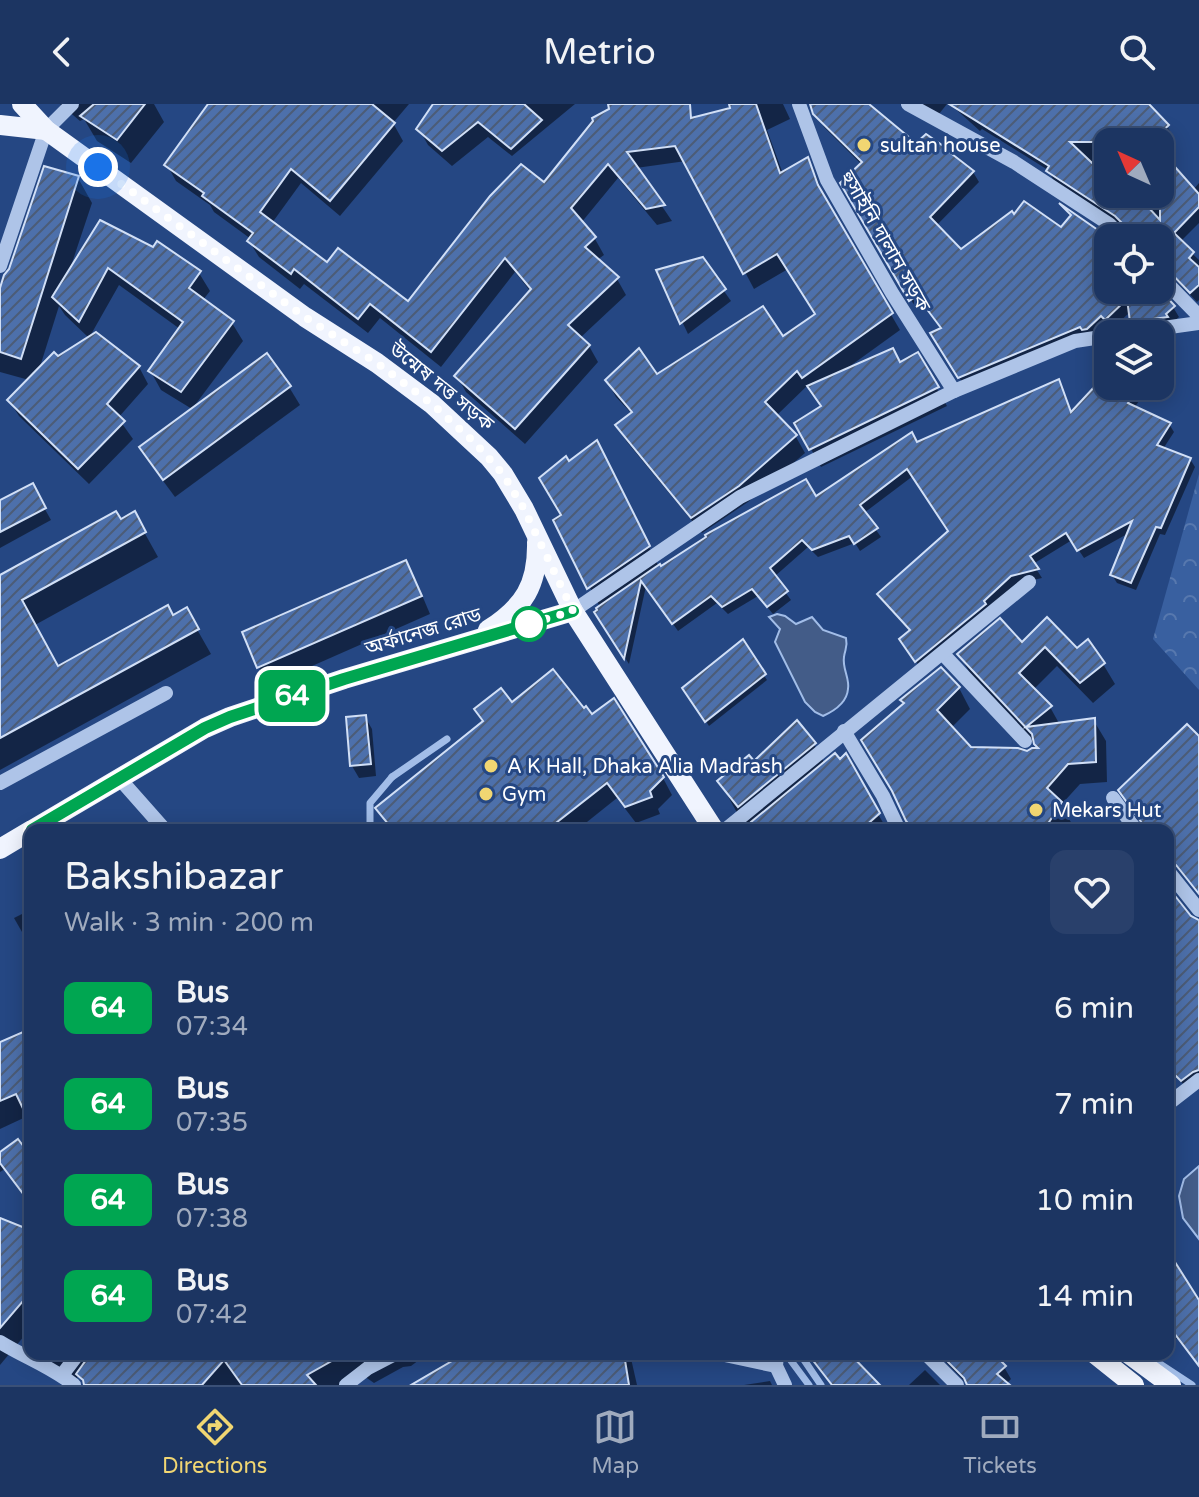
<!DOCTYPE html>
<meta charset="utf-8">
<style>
body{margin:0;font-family:"Varela Round","Noto Sans Bengali",sans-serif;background:#29406b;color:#f1f3f6;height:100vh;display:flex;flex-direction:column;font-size:30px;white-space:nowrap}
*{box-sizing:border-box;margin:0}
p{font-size:26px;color:#a0abbe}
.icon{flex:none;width:44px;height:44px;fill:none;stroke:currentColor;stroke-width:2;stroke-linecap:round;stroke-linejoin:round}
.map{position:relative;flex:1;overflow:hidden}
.panel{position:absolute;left:24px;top:720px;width:1150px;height:536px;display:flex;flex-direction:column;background:#1c3562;border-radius:16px;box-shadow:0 4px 20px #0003,0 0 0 2px #3a5077}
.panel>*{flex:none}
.badge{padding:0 16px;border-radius:12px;font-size:28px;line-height:52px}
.needle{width:52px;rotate:316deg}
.tools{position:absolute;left:1094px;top:24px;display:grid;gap:16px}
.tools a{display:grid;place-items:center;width:80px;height:80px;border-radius:16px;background:#1c3562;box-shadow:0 4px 20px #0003,0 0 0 2px #3a5077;font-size:40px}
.you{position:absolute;width:40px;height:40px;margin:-20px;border:6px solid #fff;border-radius:50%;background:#1a73e8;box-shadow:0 0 0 12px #1a73e833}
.map>.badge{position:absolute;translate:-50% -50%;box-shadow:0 0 0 4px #fff}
.round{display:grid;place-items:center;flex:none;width:84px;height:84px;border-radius:16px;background:#29406b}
.headline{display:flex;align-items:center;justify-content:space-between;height:136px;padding:0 40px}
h1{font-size:38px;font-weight:600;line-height:60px}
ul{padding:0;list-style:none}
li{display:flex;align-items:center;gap:24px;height:96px;padding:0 40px}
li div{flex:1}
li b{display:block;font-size:30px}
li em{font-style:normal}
li .badge{min-width:88px;font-weight:700;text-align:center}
header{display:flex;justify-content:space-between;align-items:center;height:104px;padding:0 40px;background:#1c3562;font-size:36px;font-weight:600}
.dock{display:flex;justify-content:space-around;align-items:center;height:112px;border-top:2px solid #3a5077;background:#1c3562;font-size:22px;color:#a0abbe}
.dock a{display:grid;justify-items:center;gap:4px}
.dock .active{color:#f1d672}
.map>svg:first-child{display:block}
</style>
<header><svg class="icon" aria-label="back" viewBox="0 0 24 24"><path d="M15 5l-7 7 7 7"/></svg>Metrio<svg class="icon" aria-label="search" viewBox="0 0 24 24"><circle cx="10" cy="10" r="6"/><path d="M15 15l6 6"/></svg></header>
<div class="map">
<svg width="1199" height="1281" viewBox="0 0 1199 1281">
<defs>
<pattern id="forest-crowns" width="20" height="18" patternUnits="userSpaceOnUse" patternTransform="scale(2)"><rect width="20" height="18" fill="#3960a0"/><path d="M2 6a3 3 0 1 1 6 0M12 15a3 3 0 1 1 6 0" fill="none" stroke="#5778ae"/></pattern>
<pattern id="building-hatch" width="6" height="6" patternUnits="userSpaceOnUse" patternTransform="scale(2)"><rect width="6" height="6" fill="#4d70ab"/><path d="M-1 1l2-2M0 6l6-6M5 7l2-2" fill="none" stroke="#4c5c77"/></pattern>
</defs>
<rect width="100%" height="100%" fill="#254783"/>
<path fill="url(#forest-crowns)" d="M1199,370v216l-46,-51z"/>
<g fill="#435c88" stroke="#a2bde8" stroke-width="2">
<path d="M777,510l8,2 11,8 16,-7 11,13 23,8c2,9 -1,11 -2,19 -2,11 6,22 4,32 -1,13 -14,22 -25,27l-8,-4 -10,-10 -30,-60 5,-13 -11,-12z"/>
<path d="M1199,1062v73l-16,-21 -4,-22 5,-17z"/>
</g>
<g fill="#0007" fill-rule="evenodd">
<path d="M60,0h94l10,18 -33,41 -34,-22 -13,-22 -4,2z"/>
<path d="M211,0h198l-16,19 10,18 -63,75 -39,-33 -29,40 56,42 80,39 136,-119 67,-74v-7h78l-1,17 44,-11 -1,-6h52l7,15 -23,11 16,44 24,-14 9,16 10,27 74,127 -54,39 54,-4 17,-10 30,51 -126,61 -24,-43 26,-16 -16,-22 -31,30 20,21 9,16 -57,49 -46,31 -75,-91 -10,-16 15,-12 -16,-17 -9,-16 49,-5 127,-38 34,-23 -29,-46 -34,20 -68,-128 -50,7 36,53 -15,4 -39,-47 -37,45 14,16 9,16 -7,5 20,19 9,16 -46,43 9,8 9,16 -73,82 -59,-52 -9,-16 74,-84 -16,-20 -74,95 -61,-49 -12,15 -64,-49 -4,5 -41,-32 -10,-16 2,-2 -37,-27 -4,-7 -34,-24 -9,-16z"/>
<path d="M436,0h139l-63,52 -24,-19 -36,29 -24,-21 -9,-16z"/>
<path d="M829,0h37l51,42 56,26 6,10 -43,44 24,25 102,-22 9,-11 -6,-9 43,30v51h49l16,17 6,10 -9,8 -32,7 -6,-10 -1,-11 -19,18 -4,-4 -15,14 -128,48 -32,-53 9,-5 -18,-24 -7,5 -74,-126 19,-19 -38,-38 -6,-11z"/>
<path d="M919,0h28l-8,10z"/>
<path d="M950,0h198l19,22 6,10 -13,13v-7h-52v52h52v-41l33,37 6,-7v40l-19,19 19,18v40l-2,2 -22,-23 -6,-3 -9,2v-40h-26l-11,-12 -69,-45 -6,-11 -66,-41 -2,2z"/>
<path d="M78,74l14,25 -21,63 30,-44 98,51 11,18 -7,9 29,23 11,18 -51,68 -31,-19 -10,-18 29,-43 -61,-44 -30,53 7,-4 43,33 9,17 -30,34 15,21 -44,45 -70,-68 -10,-16 20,-20 -29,-8v-77zM59,202l6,9 24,23 -50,32z"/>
<path d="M702,156l29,41 -43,33 -30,-63z"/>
<path d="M1161,236l5,8 5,36 -11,1z"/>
<path d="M1108,271v11h42l-16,22 35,16 5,8 -11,17 27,10 5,8 -30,68 -5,-1 -24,56 -19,-7 -5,-8 17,-42 -45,25 -12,-18 -39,24 9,14 -26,6 -95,85 -14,-22 4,-15 -27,-29 -5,-8 71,-63 -37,-56 -49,37 17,24 -21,14 -5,-8 -37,14 -10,-10 -34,30 17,23 -18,14 -15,-18 -30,18 -11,-11 -39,28 -32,-45 -17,78 -28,-43 -1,-14 -44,-86 8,-5 5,-52 36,-6 55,111 156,-70 100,-55 156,-30z"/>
<path d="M289,283l11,18 -125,92 -23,-31 -11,-18z"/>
<path d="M32,382l19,34 -51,28v-46z"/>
<path d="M134,410l24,43 -123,68 23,43 115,-51 13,-7 25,44 -211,116v-192z"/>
<path d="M405,458l11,19 14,33 -161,71 -10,-18z"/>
<path d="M1047,516l29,31 27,13 12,20 -22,19 -36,-37 -24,24 17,17 10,18 34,-4 12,20 1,41 -27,2 -19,21 11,19 -3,6h-156l-18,-36 -31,-53 95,-53 11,21 -19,19 20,21 56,4 13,-3 -69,-75 -12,-21 63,-10z"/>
<path d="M742,538l25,38 -58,46 -24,-37z"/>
<path d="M512,600l71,6 80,68 9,17 -14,14 2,5 -24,9 -19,-25 -40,32h-185l-14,-22z"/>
<path d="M365,613l7,12 4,47 -17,2 -7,-12 -4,-47z"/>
<path d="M814,640l11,20 14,-2 6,-5 40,69 -4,4h-130l-11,-12 -20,-36 34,-18z"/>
<path d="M1168,786l23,28 8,3v155l-14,10 -17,-19z"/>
<path d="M30,806v36l-16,-28z"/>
<path d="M30,925v86l-30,14v-85z"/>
<path d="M30,1036v65l-25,-36 -5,3v-22l2,3 19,-6z"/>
<path d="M0,1116l30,13v96l-30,36z"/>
<path d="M1168,1145l11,18 -2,2 19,29 3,1v56l-20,-18 -7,5 -4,-6z"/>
<path d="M36,1250h391l-16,12 -8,1 -29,16 -13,-9 -20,11h-257l-5,-10 -7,9z"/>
<path d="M453,1250h177l7,31h-222l41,-24z"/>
<path d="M916,1250h75l13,13 7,12 -5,5 1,1h-39l-26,-27 -6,-3 -12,7z"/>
<path d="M925,1266l15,15h-31z"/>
<path d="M770,1277l2,4h-28z"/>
</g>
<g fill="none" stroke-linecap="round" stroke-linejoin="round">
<g stroke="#a2bde8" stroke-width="7">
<path d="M392,673l55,-38"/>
<path d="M370,726v-27l22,-26"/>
<path d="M786,1250l23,31"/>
<path d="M800,1250l21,31"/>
<path d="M1148,1250l12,10 32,21"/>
</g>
</g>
<g fill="url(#building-hatch)" stroke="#d1dff6" stroke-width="2">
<path d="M94,0h51l-28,36 -37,-24z"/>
<path d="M208,0h164l23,19 -65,78 -39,-32 -31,43 67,50 11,-14 70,53 82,-105 31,-32 23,18 49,-61 -1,-3 17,-9 -1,-5h82l1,14 39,-10 -1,-4h27l24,69 28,-16 10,28 75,128 -91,65 -5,-7 -32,31 32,33 -58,51 -48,32 -76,-93 17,-13 -27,-32 34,-32 18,26 106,-68 20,30 32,-22 -38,-60 -34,20 -68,-128 -48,6 38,53 -19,4 -38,-45 -37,44 25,29 -11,10 34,30 -51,48 22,20 -75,84 -61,-53 77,-87 -26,-31 -74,94 -61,-48 -12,15 -64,-50 -3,5 -44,-33 6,-8 -51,-37 2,-3 -40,-28z"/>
<path d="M433,0h91l18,16 -31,29 -33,-27 -36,29 -26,-22z"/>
<path d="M810,0h59l47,39 10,-9 23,16 -1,1 26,20 -44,46 31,32 51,-38 2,3 10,-13 37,26 10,-12 -12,-12 49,34v53h52l15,16 -9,8 2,3 -38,5 -3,-23 -22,21 -4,-4 -14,13 -5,1 -2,-3 -122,51 -28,-45 11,-5 -24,-32 -8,5 -69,-118 22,-21 -49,-48z"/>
<path d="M949,0h200l20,21 -18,17h-81l38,36v16h28l24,26v-70l39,44v13l-25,26 20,19 -5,6 10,9v18l-9,8 -23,-24 -7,-3v-28h-23l-22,-22 -69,-45 3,-5z"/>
<path d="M44,62l35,10 -58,183 -21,-7v-64l4,-13 5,-6z"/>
<path d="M100,116l53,27 4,-6 44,30 -12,17 45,33 -53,71 -33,-21 35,-49 -75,-54 -29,54 -27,-25z"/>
<path d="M703,153l23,32 -46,35 -24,-54z"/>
<path d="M96,228l44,34 -33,38 18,17 -47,48 -71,-69 47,-48 4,4z"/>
<path d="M893,244l7,14 18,-10 21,35 -130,63 -15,-27 27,-17 -14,-20z"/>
<path d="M267,249l24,33 -128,94 -24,-33z"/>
<path d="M1108,268v14h17l9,8 -6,9 43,20 -14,22 34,13 -30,70 -5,-1 -25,56 -21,-8 22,-54 -55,30 -11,-18 -36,23 9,13 -28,7 -27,25 2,3 -71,58 -16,-23 11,-9 -33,-36 71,-63 -41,-62 -47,36 18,23 -24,16 -5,-8 -37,14 -10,-10 -32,28 18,23 -21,16 -15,-18 -30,18 -11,-11 -39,28 -31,-43 -17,78 -30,-47 3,-2 -1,-2 64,-44 1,2 45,-29 -1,-2 101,-56 10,17 96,-64 5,10 142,-63 12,33z"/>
<path d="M597,336l53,106 -63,43 -34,-69 8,-5 -22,-37 27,-22 3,5z"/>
<path d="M33,379l13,25 -46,24v-32z"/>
<path d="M116,407l5,8 14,-8 11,21 -124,68 36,66 110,-61 5,10 14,-8 12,22 -199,109v-163z"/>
<path d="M406,456l16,36 -165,72 -15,-36z"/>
<path d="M1047,513l30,31 11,-9 17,24 -25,20 -35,-36 -26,26 33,33 -26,21 69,-9 1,44 -28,2 -21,24 15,14 -18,28h-130l-8,-9 -14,-30 -31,-51 43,-37 -4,-3 41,-33 19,20 -23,23 34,37 47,1 9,3 5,-3h6l-4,-4 -2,-10 -75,-80 43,-36 22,24z"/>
<path d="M743,535l23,35 -61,48 -23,-34z"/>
<path d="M553,565l31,39 2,-2 6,8 22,-16 50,79 -14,14 2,6 -27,10 -18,-24 -60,47h-154l-18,-22 108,-87 -9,-12 27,-21 11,14z"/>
<path d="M366,611l5,49 -21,2 -4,-49z"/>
<path d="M797,616l19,23 -78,64 -21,-26 32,-26 5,6z"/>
<path d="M1187,620l12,12v158l-23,-29 -8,-4v-31h-21l-29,-40z"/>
<path d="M835,649l5,6 6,-6 34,60 -19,17h-104l-6,-8z"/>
<path d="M1168,783l23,29 8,4v150l-6,2 -12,9 -13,-13z"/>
<path d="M23,928l7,15v76l-14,-29 -16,7v-59z"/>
<path d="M18,1035l12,16v48l-30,-40v-11z"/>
<path d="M0,1114l30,12v63l-30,35z"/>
<path d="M1168,1147l31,49v66l-31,-41z"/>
<path d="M88,1250h256l-37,21 9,10h-74l-18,-25 -22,25h-118l-1,-5 -7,-6 10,-14z"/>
<path d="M464,1250h22l2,6 21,-6h115l5,31h-218z"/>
<path d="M808,1250h42l30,31h-48z"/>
<path d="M940,1250h54l12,12 -9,8 13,11h-43l-3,-7z"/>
</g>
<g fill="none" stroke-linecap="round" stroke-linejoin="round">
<g stroke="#aec4e8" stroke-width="14">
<path d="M799,0l28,76 65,113 62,98"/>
<path d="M908,0l106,58 95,62 14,14"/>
<path d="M0,162l46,-136 26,-26"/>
<path d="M1160,172l39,40"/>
<path d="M1120,230l79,-11"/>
<path d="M573,507l167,-114 214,-106 121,-50 33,-5"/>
<path d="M943,550l82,87"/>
<path d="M844,627l39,65 16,34"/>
<path d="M119,674l46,52"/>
<path d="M0,679l166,-90"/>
<path d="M1113,694l23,32"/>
<path d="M725,726l304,-248"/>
<path d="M1168,767l31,39"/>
<path d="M1168,1000l31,-24"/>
<path d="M0,1238c24,15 52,25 74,43"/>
<path d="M720,1250l56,12"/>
<path d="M777,1250l-1,12 9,19"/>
<path d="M926,1250l31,31"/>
<path d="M62,1271l16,-21"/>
<path d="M346,1281l22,-17 27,-14"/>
</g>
<g stroke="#f0f4fe" stroke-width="20">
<path d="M22,0l24,26 259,187 72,46 55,41 57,53 14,17 21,35 49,102 141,219"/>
<path d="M0,21l46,5"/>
<path d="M488,526c36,-23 50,-45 49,-88"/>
<path d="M32,726l173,-102 25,-11 114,-38 229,-68"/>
<path d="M0,745l30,-18"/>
<path d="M1095,1250l39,31"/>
<path d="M1129,1250l42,31"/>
</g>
</g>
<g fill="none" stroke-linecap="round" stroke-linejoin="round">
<g stroke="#fff" stroke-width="18">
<path id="line" d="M32,726l173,-102 25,-11 114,-38 229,-68"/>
</g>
<use href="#line" stroke="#00a651" stroke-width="12"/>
<path stroke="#fff" stroke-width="8" stroke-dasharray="0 14.4" d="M98,63l207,150 72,46 55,41 42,38 29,32 21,35 49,102 -51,15 7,-2"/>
</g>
<g fill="#f1d672" stroke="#254783" stroke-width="3">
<circle cx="864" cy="41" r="8"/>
<circle cx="491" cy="662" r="8"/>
<circle cx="486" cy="690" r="8"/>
<circle cx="1036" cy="706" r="8"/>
</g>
<circle fill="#fff" stroke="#00a651" stroke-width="4" cx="529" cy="520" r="16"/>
<g text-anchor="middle" stroke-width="6" stroke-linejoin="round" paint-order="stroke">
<g font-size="20" fill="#fff" stroke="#254783" text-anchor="start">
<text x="880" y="48">sultan house</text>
<text x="507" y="669">A K Hall, Dhaka Alia Madrash</text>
<text x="502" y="697">Gym</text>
<text x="1052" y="713">Mekars Hut</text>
</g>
<g font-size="20" fill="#fff" stroke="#254783">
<text transform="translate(886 137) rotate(60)" y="7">হুসাইনি দালান সড়ক</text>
<text transform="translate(442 282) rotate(39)" y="7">উন্মেষ দত্ত সড়ক</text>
<text transform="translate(423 527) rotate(-17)" y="7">অর্ফানেজ রোড</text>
</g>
</g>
</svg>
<div class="tools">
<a><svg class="needle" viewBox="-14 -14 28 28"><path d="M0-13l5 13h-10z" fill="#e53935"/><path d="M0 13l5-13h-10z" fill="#a0abbe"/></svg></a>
<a><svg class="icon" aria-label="locate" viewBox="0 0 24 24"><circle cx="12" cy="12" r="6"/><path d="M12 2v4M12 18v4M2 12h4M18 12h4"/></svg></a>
<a><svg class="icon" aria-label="layers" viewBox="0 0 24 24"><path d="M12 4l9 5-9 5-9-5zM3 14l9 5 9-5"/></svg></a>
</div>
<div class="you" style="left:98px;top:63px"></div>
<b class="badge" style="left:292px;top:592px;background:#00a651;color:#fff">64</b>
<section class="panel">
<div class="headline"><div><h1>Bakshibazar</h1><p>Walk · 3 min · 200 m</p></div><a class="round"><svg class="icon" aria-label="heart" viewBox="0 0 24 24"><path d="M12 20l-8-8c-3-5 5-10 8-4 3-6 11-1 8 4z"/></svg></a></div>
<ul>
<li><span class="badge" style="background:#00a651;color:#fff">64</span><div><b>Bus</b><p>07:34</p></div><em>6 min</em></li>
<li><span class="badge" style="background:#00a651;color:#fff">64</span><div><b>Bus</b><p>07:35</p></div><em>7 min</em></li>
<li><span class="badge" style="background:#00a651;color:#fff">64</span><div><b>Bus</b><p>07:38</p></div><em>10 min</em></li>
<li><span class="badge" style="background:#00a651;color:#fff">64</span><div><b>Bus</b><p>07:42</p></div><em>14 min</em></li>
</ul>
</section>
</div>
<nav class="dock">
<a class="active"><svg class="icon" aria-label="directions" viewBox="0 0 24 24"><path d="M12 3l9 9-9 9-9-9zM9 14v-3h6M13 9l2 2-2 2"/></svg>Directions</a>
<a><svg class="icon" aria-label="map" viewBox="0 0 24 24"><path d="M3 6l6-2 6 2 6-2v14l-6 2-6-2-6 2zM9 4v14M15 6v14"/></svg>Map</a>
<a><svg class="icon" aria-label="tickets" viewBox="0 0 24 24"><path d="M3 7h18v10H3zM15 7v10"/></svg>Tickets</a>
</nav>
